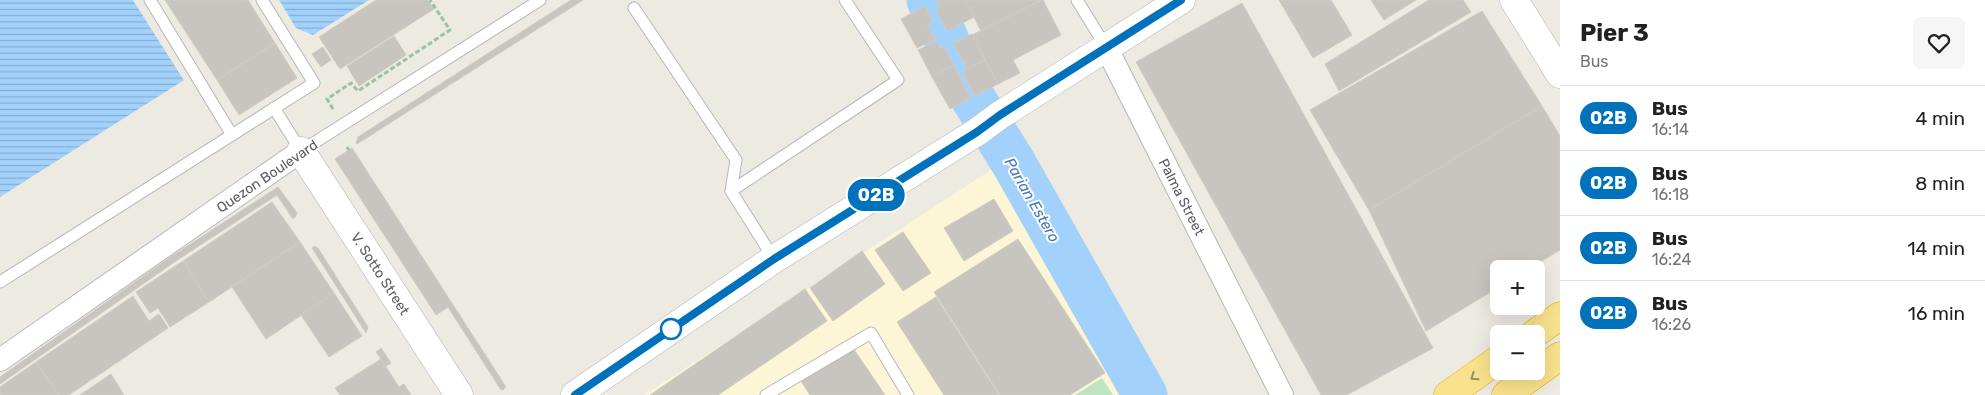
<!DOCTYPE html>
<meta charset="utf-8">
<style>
body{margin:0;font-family:Rubik,sans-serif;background:#f6f6f6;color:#202124;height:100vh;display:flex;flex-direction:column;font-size:19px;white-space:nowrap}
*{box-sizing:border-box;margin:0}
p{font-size:16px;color:#757577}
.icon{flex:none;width:28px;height:28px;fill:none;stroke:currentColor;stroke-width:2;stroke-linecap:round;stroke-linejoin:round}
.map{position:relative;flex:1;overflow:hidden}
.panel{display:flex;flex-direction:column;background:#fff;width:425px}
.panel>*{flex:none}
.badge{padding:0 10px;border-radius:16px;font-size:18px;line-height:32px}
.fabs{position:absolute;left:1490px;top:260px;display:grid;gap:10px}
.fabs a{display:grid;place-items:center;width:55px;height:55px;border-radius:8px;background:#fff;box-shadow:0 5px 20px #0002;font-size:25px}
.map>.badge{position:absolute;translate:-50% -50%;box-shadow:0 0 0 2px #fff}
.round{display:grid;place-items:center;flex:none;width:52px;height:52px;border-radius:8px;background:#f6f6f6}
.head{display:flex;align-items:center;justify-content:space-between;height:85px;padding:0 20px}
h1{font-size:24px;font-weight:700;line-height:38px}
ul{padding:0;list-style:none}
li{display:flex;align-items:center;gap:15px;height:65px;padding:0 20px;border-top:1px solid #e0e0e0}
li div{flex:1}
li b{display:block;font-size:19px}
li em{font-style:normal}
li .badge{min-width:55px;font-weight:700;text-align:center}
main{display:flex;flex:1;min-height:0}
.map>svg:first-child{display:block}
</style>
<main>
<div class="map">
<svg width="1560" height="395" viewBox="0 0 1560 395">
<defs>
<pattern id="water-rules" width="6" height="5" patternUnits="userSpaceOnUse" patternTransform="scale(1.25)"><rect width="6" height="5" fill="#a2d1fc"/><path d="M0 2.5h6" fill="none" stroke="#87adcf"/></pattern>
</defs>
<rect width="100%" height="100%" fill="#eceae1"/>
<path fill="#fcf5d6" d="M994,168l128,227h-478z"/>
<path fill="#bee4c0" d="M1102,378l11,17h-38z"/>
<g fill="url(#water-rules)">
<path d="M0,0h133l51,80 -184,117z"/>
<path d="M279,0h90l-56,35 -17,-7z"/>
</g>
<path fill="#eceae1" d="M133,0h3l50,78 -1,4z"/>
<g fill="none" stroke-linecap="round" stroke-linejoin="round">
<path stroke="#a2d1fc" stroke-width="45" d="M929,0l42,95 42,67 132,233"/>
</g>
<g fill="#c8c4bf" stroke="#d1ccc0">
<path d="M165,0h83l27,43 -58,37z"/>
<path d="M376,0h52l6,9 -94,60 -21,-32z"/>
<path d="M571,0h12l-226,144 -1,-1 2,-6z"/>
<path d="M937,0h28l9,17 -27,14 -11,-21 4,-3z"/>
<path d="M965,0h77l-61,31z"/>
<path d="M1042,0h1l18,35 -48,25 7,13 -22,11 -26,-49z"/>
<path d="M1279,0h52l21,35 -39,23z"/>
<path d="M1371,0h45l-32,20z"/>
<path d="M1429,0h34l8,12 -132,79 -14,-27z"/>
<path d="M1242,3l191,345 -86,47h-26l-185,-333z"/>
<path d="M925,6l8,15 -6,3 8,15 -18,9 -16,-29z"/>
<path d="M1482,11l60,95 -173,104 -59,-100z"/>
<path d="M972,34l13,26 -18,9 -14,-26z"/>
<path d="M394,36l12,19 -47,31 -12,-20z"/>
<path d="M936,41l4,7 4,-2 10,19 -22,12 -14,-27z"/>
<path d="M275,43l22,35 -58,37 -22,-35z"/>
<path d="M323,47l8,13 -10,7 -9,-13z"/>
<path d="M985,60l13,24 -23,12 -13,-24z"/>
<path d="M954,65l17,33 -21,11 -18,-32z"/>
<path d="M1542,106l18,30v114l-31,19h-30v18l-73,44 -57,-121z"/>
<path d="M352,148l154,239 -2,2 -3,1 -53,-83 -12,8 -101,-156z"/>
<path d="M278,187l19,26 -1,3 -3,3 -16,-24 -104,68 -173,121v-7l169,-119z"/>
<path d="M994,199l19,32 -49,30 -20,-33z"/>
<path d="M272,202l28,40 -91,60 -26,-41z"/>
<path d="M903,232l28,41 -28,18 -28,-41z"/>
<path d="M1018,239l87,134 -35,22h-70l-66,-103z"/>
<path d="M300,242l34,51 -68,46 -34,-52z"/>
<path d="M314,246l4,2 50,79 -2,6 -54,-85z"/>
<path d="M862,251l23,33 -52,37 -23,-33z"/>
<path d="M183,261l26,41 -39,25 -12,-19 -8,5 -14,-21z"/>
<path d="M805,289l22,32 -109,74h-68z"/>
<path d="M334,293l28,43 -33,21 -28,-42z"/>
<path d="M133,296l16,25 10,-7 9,14 -99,67h-10l-23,-33z"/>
<path d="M936,297l63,98h-55l-47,-73z"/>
<path d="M381,348l10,15 -5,3 -10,-14z"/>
<path d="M853,348l32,47h-75l-9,-14z"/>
<path d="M381,359l23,36h-64l-5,-7z"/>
<path d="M36,362l23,33h-59v-8z"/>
<path d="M111,374l13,21h-44z"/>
<path d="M404,384l7,11h-7l-5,-8z"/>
</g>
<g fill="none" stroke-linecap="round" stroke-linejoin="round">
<g stroke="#b4b7bc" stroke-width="13">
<g id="lane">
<path d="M150,0l82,135"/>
<path d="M1077,0l29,47"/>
<path d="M634,8l102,152 -5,31 43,68"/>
<path d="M274,108l27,43 239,-151"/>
<path d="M731,191l167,-111 -53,-80"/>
<path d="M0,282l314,-199 -52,-83"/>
<path d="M766,395l105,-62 37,62"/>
</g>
</g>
<g stroke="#b4b7bc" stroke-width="24">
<g id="street">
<path id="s1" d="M1106,47l176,348"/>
<path d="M0,360l301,-209"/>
</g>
</g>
<g stroke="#b5b8be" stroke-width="29">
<g id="secondary">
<path d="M1514,0l46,74"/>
<path id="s2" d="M301,151l158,244"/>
<path d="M575,395l199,-136 203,-127 23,-17 181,-115"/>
</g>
</g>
<g stroke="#e6aa08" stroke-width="29">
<g id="highway">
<path d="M1534,334l26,-18"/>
<path d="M1448,395l51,-36"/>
<path d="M1506,395l54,-39"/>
</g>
</g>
<g stroke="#98c4a6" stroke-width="3" stroke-dasharray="5 2.5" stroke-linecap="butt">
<path d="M333,109l-6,-10 24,-16 7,8 92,-61 -20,-30"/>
<path d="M347,147l2,3"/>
</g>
<use href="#lane" stroke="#fff" stroke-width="11"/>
<use href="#street" stroke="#fff" stroke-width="22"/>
<use href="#secondary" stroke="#fff" stroke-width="28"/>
<use href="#highway" stroke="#f9e28c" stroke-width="28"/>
</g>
<defs><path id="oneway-chevron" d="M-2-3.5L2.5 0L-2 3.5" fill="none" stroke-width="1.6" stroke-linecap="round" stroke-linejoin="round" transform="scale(1.25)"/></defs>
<use stroke="#928c71" href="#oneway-chevron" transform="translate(1474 377) rotate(145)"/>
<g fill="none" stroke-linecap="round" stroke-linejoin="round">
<g stroke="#fff" stroke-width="11">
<path id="line" d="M575,395l199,-136 203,-127 23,-17 181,-115"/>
</g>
<use href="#line" stroke="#0072bc" stroke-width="8"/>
</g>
<circle fill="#fff" stroke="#0072bc" stroke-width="2.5" cx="671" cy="329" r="10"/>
<g text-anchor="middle" stroke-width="4" stroke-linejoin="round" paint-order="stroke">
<g font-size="14" fill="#5a5d62" stroke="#fff">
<text transform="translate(267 176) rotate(-34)" y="5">Quezon Boulevard</text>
<text dy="5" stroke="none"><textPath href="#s1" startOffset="168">Palma Street</textPath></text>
<text dy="5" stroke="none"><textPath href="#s2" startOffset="146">V. Sotto Street</textPath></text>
</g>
<g font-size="15" font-style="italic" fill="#4376b5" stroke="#fff">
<text transform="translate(1032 200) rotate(60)" y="5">Parian Estero</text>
</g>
</g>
</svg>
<div class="fabs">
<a>+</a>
<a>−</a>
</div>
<b class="badge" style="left:876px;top:195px;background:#0072bc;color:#fff">02B</b>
</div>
<section class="panel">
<div class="head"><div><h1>Pier 3</h1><p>Bus</p></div><a class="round"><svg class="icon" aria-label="heart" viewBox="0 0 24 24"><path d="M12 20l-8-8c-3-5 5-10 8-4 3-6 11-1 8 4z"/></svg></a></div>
<ul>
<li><span class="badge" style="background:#0072bc;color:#fff">02B</span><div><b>Bus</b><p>16:14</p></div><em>4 min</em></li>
<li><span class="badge" style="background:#0072bc;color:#fff">02B</span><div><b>Bus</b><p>16:18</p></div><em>8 min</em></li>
<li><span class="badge" style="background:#0072bc;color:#fff">02B</span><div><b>Bus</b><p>16:24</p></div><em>14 min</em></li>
<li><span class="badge" style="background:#0072bc;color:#fff">02B</span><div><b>Bus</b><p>16:26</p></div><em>16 min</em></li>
</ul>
</section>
</main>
